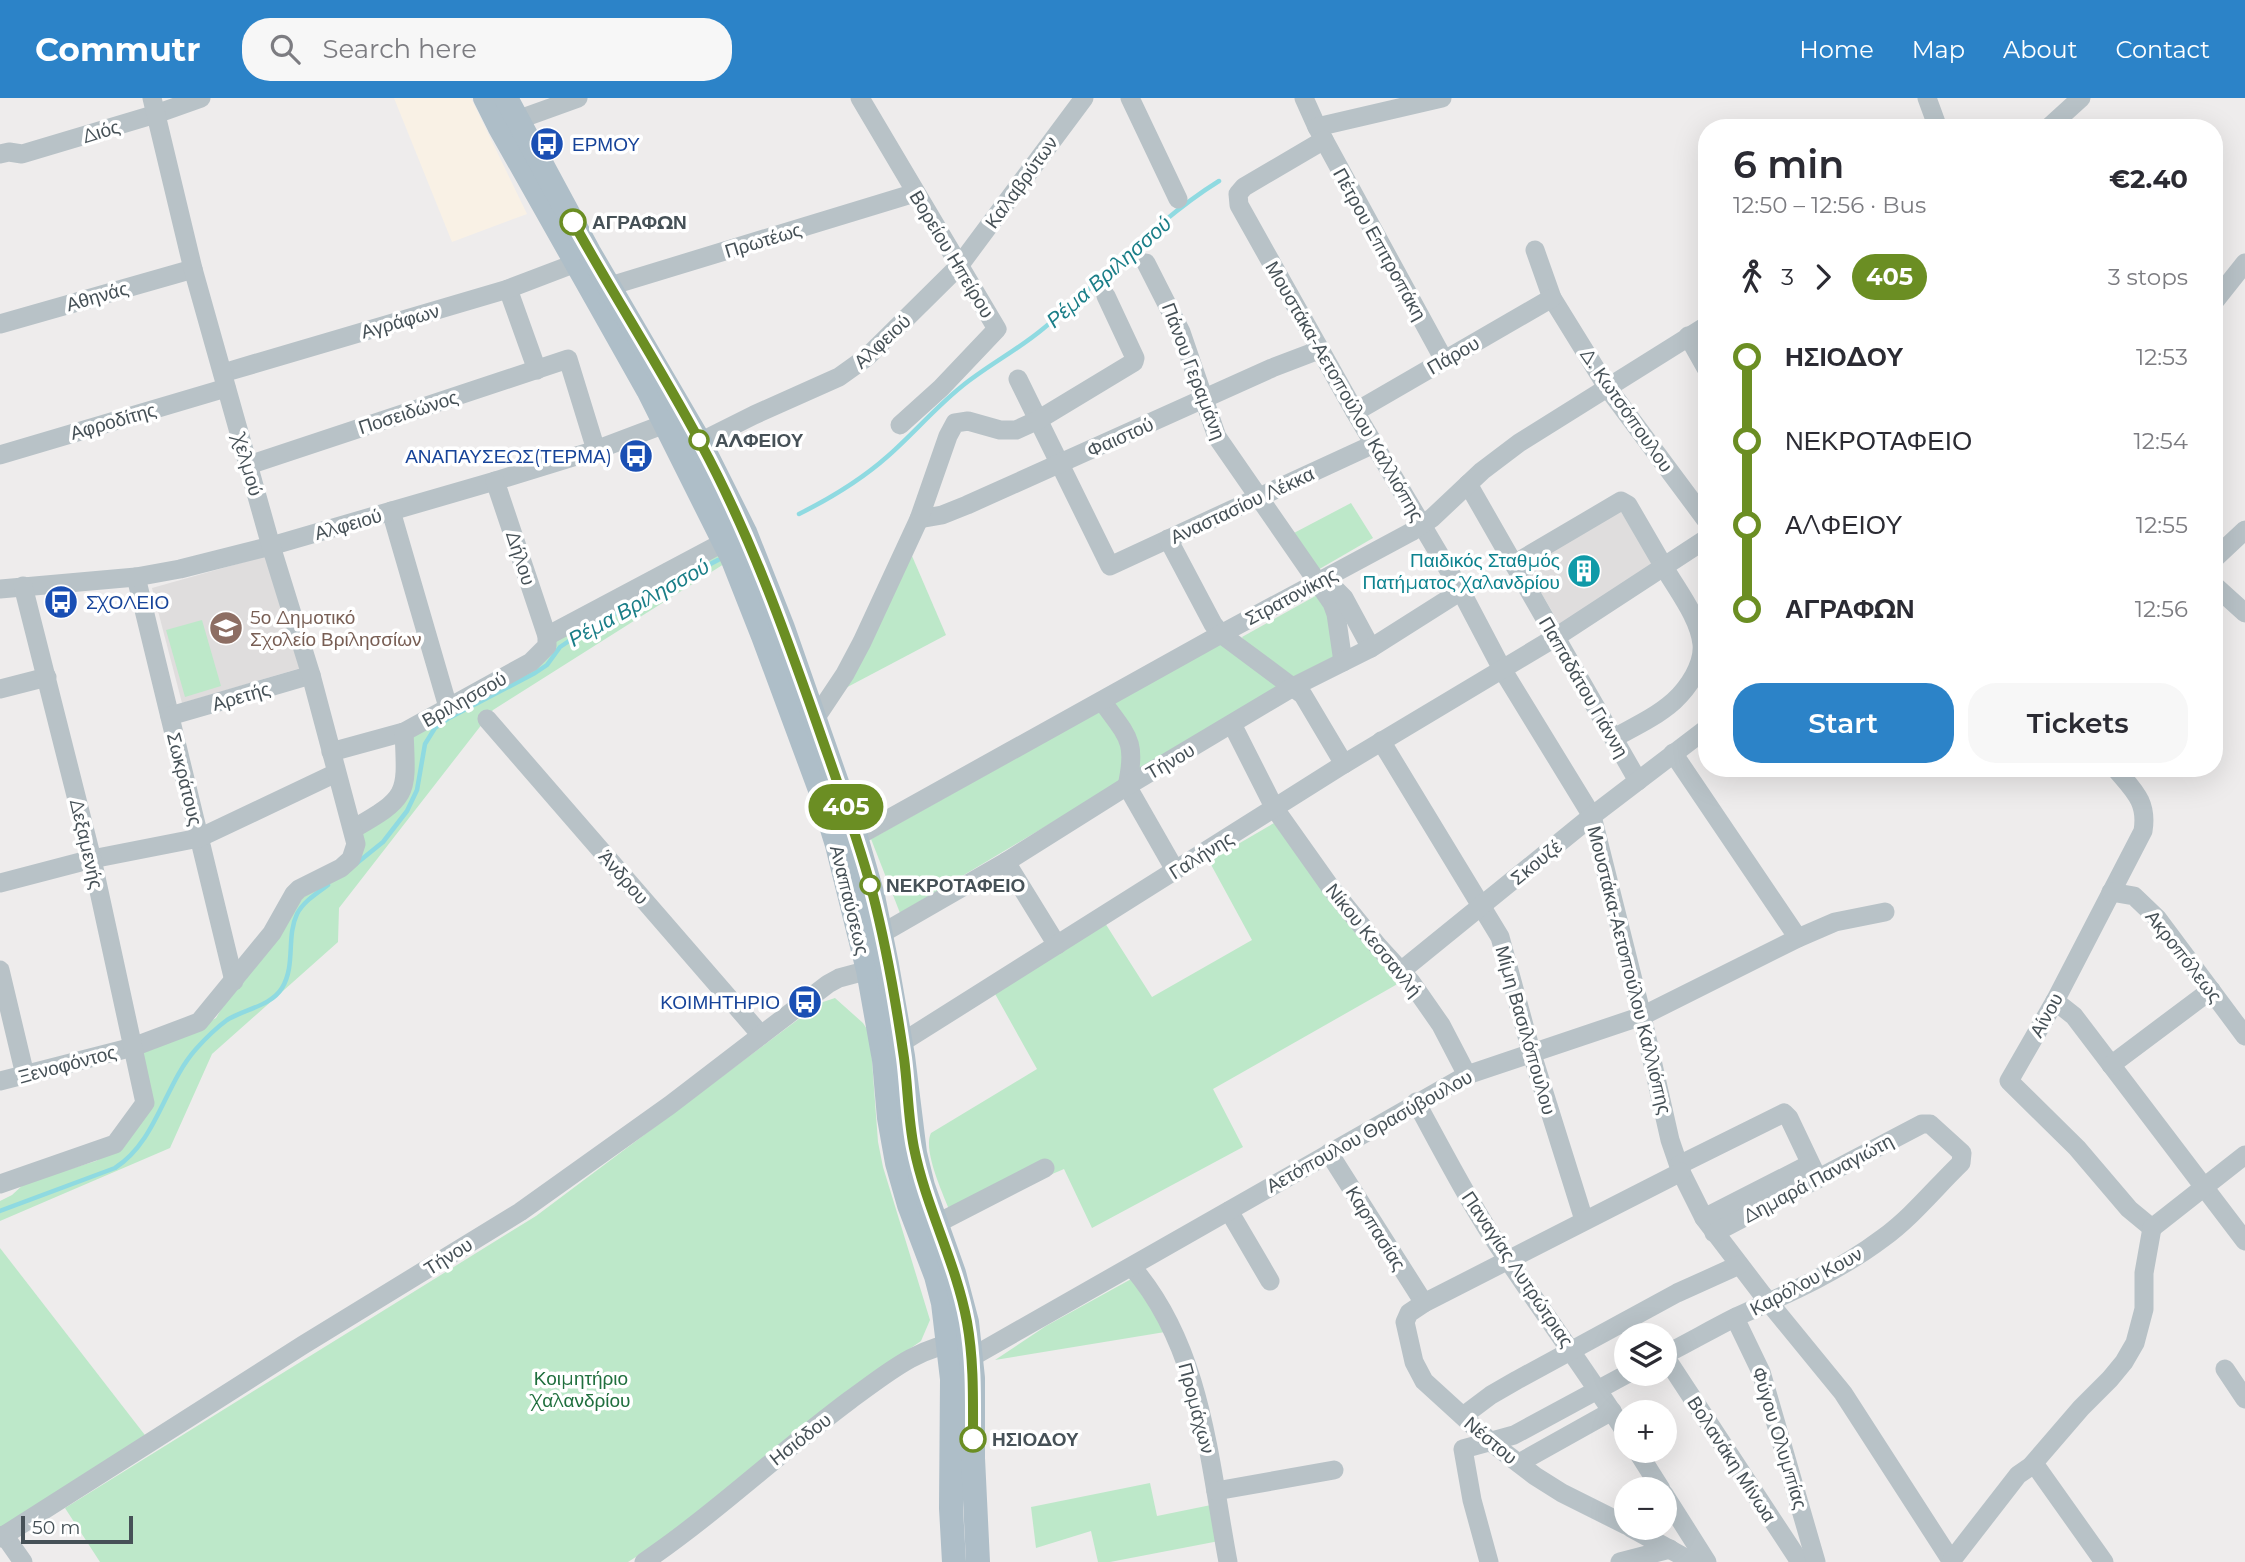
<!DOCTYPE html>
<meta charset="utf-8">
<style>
body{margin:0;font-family:Montserrat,sans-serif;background:#f7f7f7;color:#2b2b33;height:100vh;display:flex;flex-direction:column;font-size:26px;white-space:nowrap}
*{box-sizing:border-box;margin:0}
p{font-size:23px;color:#7c7c81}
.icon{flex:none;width:38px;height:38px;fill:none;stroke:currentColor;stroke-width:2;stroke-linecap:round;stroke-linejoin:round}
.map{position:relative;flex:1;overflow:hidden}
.side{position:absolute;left:1698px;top:21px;width:525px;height:658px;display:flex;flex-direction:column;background:#fff;border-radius:28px;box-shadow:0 7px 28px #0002}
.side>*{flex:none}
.badge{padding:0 14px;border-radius:23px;font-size:24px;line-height:46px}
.fabs{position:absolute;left:1614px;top:1225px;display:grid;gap:14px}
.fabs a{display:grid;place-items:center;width:63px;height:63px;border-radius:50%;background:#fff;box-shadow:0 7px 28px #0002;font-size:35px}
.scale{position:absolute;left:21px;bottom:18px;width:112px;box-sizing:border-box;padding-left:7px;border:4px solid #465157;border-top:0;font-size:19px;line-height:24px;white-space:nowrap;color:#465157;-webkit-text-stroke:5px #fff;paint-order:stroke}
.map>.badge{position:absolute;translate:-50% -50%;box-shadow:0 0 0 4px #fff}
.legs{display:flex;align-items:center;gap:10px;height:77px;padding:0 35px;font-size:23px}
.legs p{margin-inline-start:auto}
.overview{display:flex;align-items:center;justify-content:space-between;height:119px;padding:0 35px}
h1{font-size:38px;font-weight:600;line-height:52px}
.primary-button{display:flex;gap:14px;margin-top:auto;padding:14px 35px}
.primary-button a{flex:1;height:80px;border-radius:28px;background:#2c83c8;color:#fff;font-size:28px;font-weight:600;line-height:80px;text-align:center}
.primary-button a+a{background:#f7f7f7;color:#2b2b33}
ul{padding:0 35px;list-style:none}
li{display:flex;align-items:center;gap:24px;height:84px;font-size:26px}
li i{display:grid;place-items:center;width:10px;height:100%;margin:0 9px;background:currentColor}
li i::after{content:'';width:18px;height:18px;margin:-9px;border:5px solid;border-radius:50%;background:#fff}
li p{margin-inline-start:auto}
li:first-child i{background:linear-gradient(#0000 50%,currentColor 0)}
li:last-child i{background:linear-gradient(currentColor 50%,#0000 0)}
header{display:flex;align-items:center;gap:42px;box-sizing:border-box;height:98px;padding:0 35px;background:#2c83c8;color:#fff}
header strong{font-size:33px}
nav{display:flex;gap:38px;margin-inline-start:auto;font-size:24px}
.search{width:490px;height:63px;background:#f7f7f7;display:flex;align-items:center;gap:18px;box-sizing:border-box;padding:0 24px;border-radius:28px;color:#7c7c81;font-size:26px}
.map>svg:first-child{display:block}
</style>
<header>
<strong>Commutr</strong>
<div class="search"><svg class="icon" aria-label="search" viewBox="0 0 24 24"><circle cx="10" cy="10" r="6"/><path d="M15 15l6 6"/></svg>Search here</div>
<nav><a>Home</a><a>Map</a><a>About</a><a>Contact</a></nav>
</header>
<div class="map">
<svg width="2245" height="1464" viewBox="0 0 2245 1464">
<rect width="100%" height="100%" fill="#eeecec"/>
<path fill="#f9f1e5" d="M394,0h77l56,116 -75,28z"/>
<g fill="#dfdddd">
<path d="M1619,411l39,61 -96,58 -38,-64z"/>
<path d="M266,458l35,112 -119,35 -30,-115z"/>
</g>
<g fill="#bde8c9">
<path d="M1351,405l22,35 -57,33 -24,-37z"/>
<path d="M909,451l37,86 -108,57z"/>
<path d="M720,456l4,10 -231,146 -154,198 -1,34 -126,112 -42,94 -170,73v-20l12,-6 13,-12 71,-22 28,-19 22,-39 -7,-52 48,-17 29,-16 20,-34 68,-88 39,-26 13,-34 31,-21 22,-77 141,-96z"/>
<path d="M1319,496l13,22 6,41 -43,23 -48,-35 -5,-8z"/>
<path d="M202,522l19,66 -36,11 -19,-67z"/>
<path d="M1224,544l56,45 -380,226 -29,-74z"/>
<path d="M1274,725l127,159 -188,107 30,58 -151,81 -28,-59 -112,48c-7,-19 -30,-66 -21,-84l106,-64 -43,-77 111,-69 47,74 100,-57 -43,-79z"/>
<path d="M835,900l28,25 7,11 8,108 5,25 47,153 -9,21 -96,67 -147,122 -50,32h-528l-35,-54 471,-292 284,-213z"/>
<path d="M0,1150l148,191 -148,91z"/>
<path d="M1133,1180l32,54 -170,28 51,-34z"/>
<path d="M1150,1385l7,33 54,-11 8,36 -109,21h-12l-7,-31 -55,17 -5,-41z"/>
</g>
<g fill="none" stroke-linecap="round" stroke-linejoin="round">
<g stroke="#8fdae1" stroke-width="4.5">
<path d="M799,416c32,-16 62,-34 89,-58 25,-22 47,-48 73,-69 27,-22 57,-37 83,-59 60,-48 109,-106 175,-147"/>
<path d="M357,765l26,-21 24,-31 10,-21 8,-46 10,-16 14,-10 86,-45 12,-8 13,-18 30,-20 128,-67"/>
<path d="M0,1113l115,-43c42,-27 49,-83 81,-119 9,-10 20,-21 31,-29 18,-11 44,-14 55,-32 14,-23 4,-51 15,-74 6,-12 20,-21 31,-29"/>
</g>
<g stroke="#b8c2c7" stroke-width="19">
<path d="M860,0l137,231 -56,59 -41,37"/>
<path d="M1130,0l48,101"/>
<path d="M1304,0l13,29 127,233"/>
<path d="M1927,0l11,30"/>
<path d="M517,22l61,-22"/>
<path d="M1317,29l125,-29"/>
<path d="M2048,30l33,-30"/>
<path d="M1324,42l-80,47 -6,7 1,11 116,207 106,179 41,78 90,147 50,200 28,124 11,32 23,46 58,76 81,99 109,169"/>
<path d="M0,56l9,-2 13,2 134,-40 45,-16"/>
<path d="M1535,152l17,48 55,89 99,133"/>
<path d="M1146,165l35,69 36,105 115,166 4,11 7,48"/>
<path d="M610,188l305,-93"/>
<path d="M508,191l29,81"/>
<path d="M2214,204l31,-39"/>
<path d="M0,226l193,-55"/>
<path d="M1688,238l18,32"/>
<path d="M223,275l285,-84 68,-26"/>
<path d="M1018,281l92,187 264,-122"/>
<path d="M1355,314l197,-114"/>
<path d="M690,349l64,-32 85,-38 28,-20 92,-91 125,-168"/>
<path d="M0,357l226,-67"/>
<path d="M249,367l319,-106 28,91"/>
<path d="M1468,386l170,297"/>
<path d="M391,413l57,196"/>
<path d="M919,421l23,-4 25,-10 305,-137 47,-18"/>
<path d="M1168,441l45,85 8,10 82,61 41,69"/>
<path d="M2214,461l31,-29"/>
<path d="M1514,466l107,-63 7,4c12,21 24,41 36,62 13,23 35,50 38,77 2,21 -14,44 -28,57 -18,16 -40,26 -60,37"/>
<path d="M136,479l98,404"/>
<path d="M2214,487l31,28"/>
<path d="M1333,489l11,11 27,50"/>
<path d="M0,491l136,-12 44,-8 91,-23 224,-65 101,-31 82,-31"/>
<path d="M547,538l177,-94"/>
<path d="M0,591l47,-12"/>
<path d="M1102,603c26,36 35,40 25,85l48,84"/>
<path d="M170,618l141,-41"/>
<path d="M487,621l274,316"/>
<path d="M815,621l30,-45 17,-32 57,-123 29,-83 7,-13 13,-2 32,9h16l22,-10 96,-58 1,-4 -29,-62"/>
<path d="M1232,626l43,85 56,79 47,58 33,36 30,43 26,50"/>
<path d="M1381,643l119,196 31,114 53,169"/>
<path d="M331,654l73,-20 127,-70 16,-16v-10l-52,-155"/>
<path d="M1673,655l125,185"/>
<path d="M2115,670c18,22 33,33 28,63l-88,170 -46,80 68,67 52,61 23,19"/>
<path d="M353,731c56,-32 54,-34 51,-97"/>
<path d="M856,739l365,-203 190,-102 21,-14 50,-47 37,-28 187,-117"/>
<path d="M1006,764l51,83"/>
<path d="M0,785l92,-24 107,-21 137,-65"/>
<path d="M2111,794l23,4 23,22 88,118"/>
<path d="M881,836l125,-72 121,-76 166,-99 78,-39 90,-57"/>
<path d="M0,872l25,105"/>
<path d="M1401,873l191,-155 114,-87"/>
<path d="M2055,903l19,15 171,225"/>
<path d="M901,945l443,-279 212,-127 150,-98"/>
<path d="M2111,967l100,-75"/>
<path d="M0,983l133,-34 66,-25 73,-89 22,-39 5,-5 42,-21 10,-9 5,-15 -45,-169 -40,-129 -78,-277 -41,-171"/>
<path d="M1416,1004c29,53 57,108 92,158 39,58 80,114 118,173"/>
<path d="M1329,1055l95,150"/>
<path d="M1679,1067l105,-52 5,5 29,61"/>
<path d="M0,1086l115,-40 30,-41 -53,-244 -69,-273"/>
<path d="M1229,1113l41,70"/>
<path d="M1704,1120l106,-54"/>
<path d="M936,1126l109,-56"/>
<path d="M2152,1130l93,-73"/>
<path d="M1714,1135l208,-109h8l32,29 -1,10c-26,25 -49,54 -78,75 -45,34 -96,56 -147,79 -24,12 -48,26 -72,38l136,207"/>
<path d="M1132,1169c70,81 77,194 96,295"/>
<path d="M1735,1220l26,54 55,190"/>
<path d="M960,1260l12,-1 495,-282 175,-59 156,-78 37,-16 50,-10"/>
<path d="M2225,1271l20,30"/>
<path d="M1463,1318l28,-21 26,-15 160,-87 62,-28"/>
<path d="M1637,1353l24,38"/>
<path d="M1519,1365l93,-52"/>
<path d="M2031,1368l7,3 66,93"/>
<path d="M1216,1393l118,-21"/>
<path d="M1664,1396l43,68"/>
<path d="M1626,1427l-64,-32 -27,-17 -43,-33 -68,-62 -10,-19 -9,-40 4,-9 15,-10 257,-131"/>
<path d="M1631,1430l62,34"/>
<path d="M4,1437l19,27"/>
<path d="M0,1440l303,-193 217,-133 150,-107 158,-121 11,-6 41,-11"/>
<path d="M1952,1462l66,-85 13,-9 50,-58 29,-29 14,-17 11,-19 9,-34v-36l8,-45"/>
<path d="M644,1464c72,-49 136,-110 206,-162 35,-25 68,-54 112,-58"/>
<path d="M1489,1464l-17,-62 -9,-51 51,-14 113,-61"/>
<path d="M1620,1464l50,-13"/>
</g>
<g stroke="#aebec8" stroke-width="24">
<path d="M485,0l14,28 149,264 85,170 30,76 56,151 18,58 31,125 16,90 5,58 8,45 12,42 27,71 7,27 9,76 -1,129 3,54"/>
<path d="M506,0l83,154 111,190 45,90 38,96 73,209 17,59 14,69 16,91 12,97 8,33 31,87 13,49 6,56v80l5,104"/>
</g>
</g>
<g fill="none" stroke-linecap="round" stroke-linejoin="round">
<g stroke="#fff" stroke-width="16">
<path id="line-1" d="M573,124c41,74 87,145 127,220 49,90 83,185 117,282 19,55 40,111 55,167 14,54 24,111 32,167 4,30 4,60 10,90 12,60 42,114 53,174 7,39 6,78 6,117"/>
</g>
<use href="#line-1" stroke="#6b8e23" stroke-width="10"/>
</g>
<defs>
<g id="bus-disc" transform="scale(1.75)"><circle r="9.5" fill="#1a4fb4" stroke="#fff"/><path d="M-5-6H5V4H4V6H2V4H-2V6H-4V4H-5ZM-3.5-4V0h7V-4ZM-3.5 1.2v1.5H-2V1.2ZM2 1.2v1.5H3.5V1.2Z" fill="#fff"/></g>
<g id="building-disc" transform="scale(1.75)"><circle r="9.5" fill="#0f9aa8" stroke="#fff"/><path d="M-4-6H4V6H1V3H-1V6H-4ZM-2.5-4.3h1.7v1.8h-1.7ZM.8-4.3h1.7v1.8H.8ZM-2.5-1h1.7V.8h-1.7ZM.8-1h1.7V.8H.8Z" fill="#fff"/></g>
<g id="school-disc" transform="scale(1.75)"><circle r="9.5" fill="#8d6e63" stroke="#fff"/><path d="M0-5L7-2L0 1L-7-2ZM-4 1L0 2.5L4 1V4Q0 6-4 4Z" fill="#fff"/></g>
</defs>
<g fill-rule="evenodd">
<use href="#bus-disc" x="547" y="46"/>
<use href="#bus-disc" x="636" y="358"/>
<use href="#building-disc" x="1584" y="473"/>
<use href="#bus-disc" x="61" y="504"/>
<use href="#school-disc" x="226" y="530"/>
<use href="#bus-disc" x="805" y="904"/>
</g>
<g fill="#fff" stroke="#6b8e23" stroke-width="3.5">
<circle cx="573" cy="124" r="12"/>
<circle cx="699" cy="342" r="9"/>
<circle cx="870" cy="787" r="9"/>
<circle cx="973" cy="1341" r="12"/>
</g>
<g text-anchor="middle" stroke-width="7" stroke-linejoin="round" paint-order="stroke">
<g font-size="19" fill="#465157" stroke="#fff">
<text transform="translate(101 33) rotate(-17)" y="7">Διός</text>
<text transform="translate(1021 84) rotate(-54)" y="7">Καλαβρύτων</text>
<text transform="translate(763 142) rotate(-17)" y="7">Πρωτέως</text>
<text transform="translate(1380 146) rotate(61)" y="7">Πέτρου Επιτροπάκη</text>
<text transform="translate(952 156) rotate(59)" y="7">Βορείου Ηπείρου</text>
<text transform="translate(97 198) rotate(-16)" y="7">Αθηνάς</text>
<text transform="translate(400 223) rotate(-16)" y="7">Αγράφων</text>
<text transform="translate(882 243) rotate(-43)" y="7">Αλφειού</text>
<text transform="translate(1453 257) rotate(-30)" y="7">Πάρου</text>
<text transform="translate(1194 273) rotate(69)" y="7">Πάνου Γεραμάνη</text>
<text transform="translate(1345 293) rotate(60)" y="7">Μουστάκα-Αετοπούλου Καλλιόπης</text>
<text transform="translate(1627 312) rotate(55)" y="7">Δ. Κωτσόπουλου</text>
<text transform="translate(408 314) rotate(-18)" y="7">Ποσειδώνος</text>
<text transform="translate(113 323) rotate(-16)" y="7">Αφροδίτης</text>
<text transform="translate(1120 339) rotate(-24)" y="7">Φαιστού</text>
<text transform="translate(248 367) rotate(74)" y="7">Χελμού</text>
<text transform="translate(1242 407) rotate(-25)" y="7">Αναστασίου Λέκκα</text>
<text transform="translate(348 426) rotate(-16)" y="7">Αλφειού</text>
<text transform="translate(521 460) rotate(72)" y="7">Δήλου</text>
<text transform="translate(1291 498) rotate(-28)" y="7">Στρατονίκης</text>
<text transform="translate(1584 589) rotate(60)" y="7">Παπαδάτου Γιάννη</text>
<text transform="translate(241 598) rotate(-16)" y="7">Αρετής</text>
<text transform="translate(464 601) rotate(-29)" y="7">Βριλησσού</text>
<text transform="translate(1170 663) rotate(-30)" y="7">Τήνου</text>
<text transform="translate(185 681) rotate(76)" y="7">Σωκράτους</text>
<text transform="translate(87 746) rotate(77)" y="7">Δεξαμενής</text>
<text transform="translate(1201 757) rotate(-32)" y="7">Γαλήνης</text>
<text transform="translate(1536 764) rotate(-39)" y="7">Σκουζέ</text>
<text transform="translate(624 779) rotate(49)" y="7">Άνδρου</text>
<text transform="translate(850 802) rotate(76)" y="7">Αναπαύσεως</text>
<text transform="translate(1374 842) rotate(51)" y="7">Νίκου Κεσσανλή</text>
<text transform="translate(2184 858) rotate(52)" y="7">Ακροπόλεως</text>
<text transform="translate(1630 872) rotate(76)" y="7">Μουστάκα-Αετοπούλου Καλλιόπης</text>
<text transform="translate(2046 917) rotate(-61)" y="7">Αίνου</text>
<text transform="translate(1526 932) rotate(74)" y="7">Μίμη Βασιλόπουλου</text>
<text transform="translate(67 966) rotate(-15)" y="7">Ξενοφόντος</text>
<text transform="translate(1369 1033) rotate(-29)" y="7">Αετόπουλου Θρασύβουλου</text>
<text transform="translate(1818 1080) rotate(-28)" y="7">Δημαρά Παναγιώτη</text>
<text transform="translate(1376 1130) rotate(58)" y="7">Καρπασίας</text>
<text transform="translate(448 1158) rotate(-32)" y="7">Τήνου</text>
<text transform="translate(1518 1171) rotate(56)" y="7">Παναγίας Λυτρώτριας</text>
<text transform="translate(1806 1183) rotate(-28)" y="7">Καρόλου Κουν</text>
<text transform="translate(1197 1310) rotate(75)" y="7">Προμάχων</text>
<text transform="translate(1780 1340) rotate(73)" y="7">Φύγου Ολυμπίας</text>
<text transform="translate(800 1341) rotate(-38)" y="7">Ησιόδου</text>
<text transform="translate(1491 1342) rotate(40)" y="7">Νέστου</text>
<text transform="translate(1732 1361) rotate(57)" y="7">Βολανάκη Μίνωα</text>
</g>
<g font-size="19" fill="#164399" stroke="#fff" text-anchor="start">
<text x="572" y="53">ΕΡΜΟΥ</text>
<text x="612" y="365" text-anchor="end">ΑΝΑΠΑΥΣΕΩΣ(ΤΕΡΜΑ)</text>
<text x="86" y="511">ΣΧΟΛΕΙΟ</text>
<text x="780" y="911" text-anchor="end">ΚΟΙΜΗΤΗΡΙΟ</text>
</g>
<g font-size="19" font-weight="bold" fill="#465157" stroke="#fff" text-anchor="start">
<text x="592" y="131">ΑΓΡΑΦΩΝ</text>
<text x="715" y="349">ΑΛΦΕΙΟΥ</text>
<text x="886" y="794">ΝΕΚΡΟΤΑΦΕΙΟ</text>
<text x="992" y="1348">ΗΣΙΟΔΟΥ</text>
</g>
<g font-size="19" fill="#0d838f" stroke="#fff" text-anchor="end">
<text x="1560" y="469">Παιδικός Σταθμός<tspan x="1560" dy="22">Πατήματος Χαλανδρίου</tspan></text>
</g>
<g font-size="19" fill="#785e54" stroke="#fff" text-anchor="start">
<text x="250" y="526">5ο Δημοτικό<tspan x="250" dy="22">Σχολείο Βριλησσίων</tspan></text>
</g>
<g font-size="19" fill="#206f3e" stroke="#fff">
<text x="581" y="1287">Κοιμητήριο<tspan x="581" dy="22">Χαλανδρίου</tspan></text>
</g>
<g font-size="21" font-style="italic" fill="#1a7e88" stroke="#fff">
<text transform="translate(1109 174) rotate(-41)" y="7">Ρέμα Βριλησσού</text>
<text transform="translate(639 505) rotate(-29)" y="7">Ρέμα Βριλησσού</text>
</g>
</g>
</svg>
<div class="fabs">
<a><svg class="icon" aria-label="layers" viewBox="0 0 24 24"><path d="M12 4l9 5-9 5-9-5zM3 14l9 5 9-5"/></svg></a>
<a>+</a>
<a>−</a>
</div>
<div class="scale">50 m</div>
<b class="badge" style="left:846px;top:709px;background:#6b8e23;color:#fff">405</b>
<section class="side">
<div class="overview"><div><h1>6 min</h1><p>12:50 – 12:56 · Bus</p></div><b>€2.40</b></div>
<div class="legs"><svg class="icon" aria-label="walk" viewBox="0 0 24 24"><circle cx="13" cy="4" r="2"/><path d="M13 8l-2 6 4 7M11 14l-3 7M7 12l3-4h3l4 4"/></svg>3<svg class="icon" aria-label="forward" viewBox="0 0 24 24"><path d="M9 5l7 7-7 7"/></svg><b class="badge" style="background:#6b8e23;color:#fff">405</b><p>3 stops</p></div>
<ul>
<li><i style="color:#6b8e23"></i><b>ΗΣΙΟΔΟΥ</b><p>12:53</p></li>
<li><i style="color:#6b8e23"></i><span>ΝΕΚΡΟΤΑΦΕΙΟ</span><p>12:54</p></li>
<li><i style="color:#6b8e23"></i><span>ΑΛΦΕΙΟΥ</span><p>12:55</p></li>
<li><i style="color:#6b8e23"></i><b>ΑΓΡΑΦΩΝ</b><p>12:56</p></li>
</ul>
<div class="primary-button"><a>Start</a><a>Tickets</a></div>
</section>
</div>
